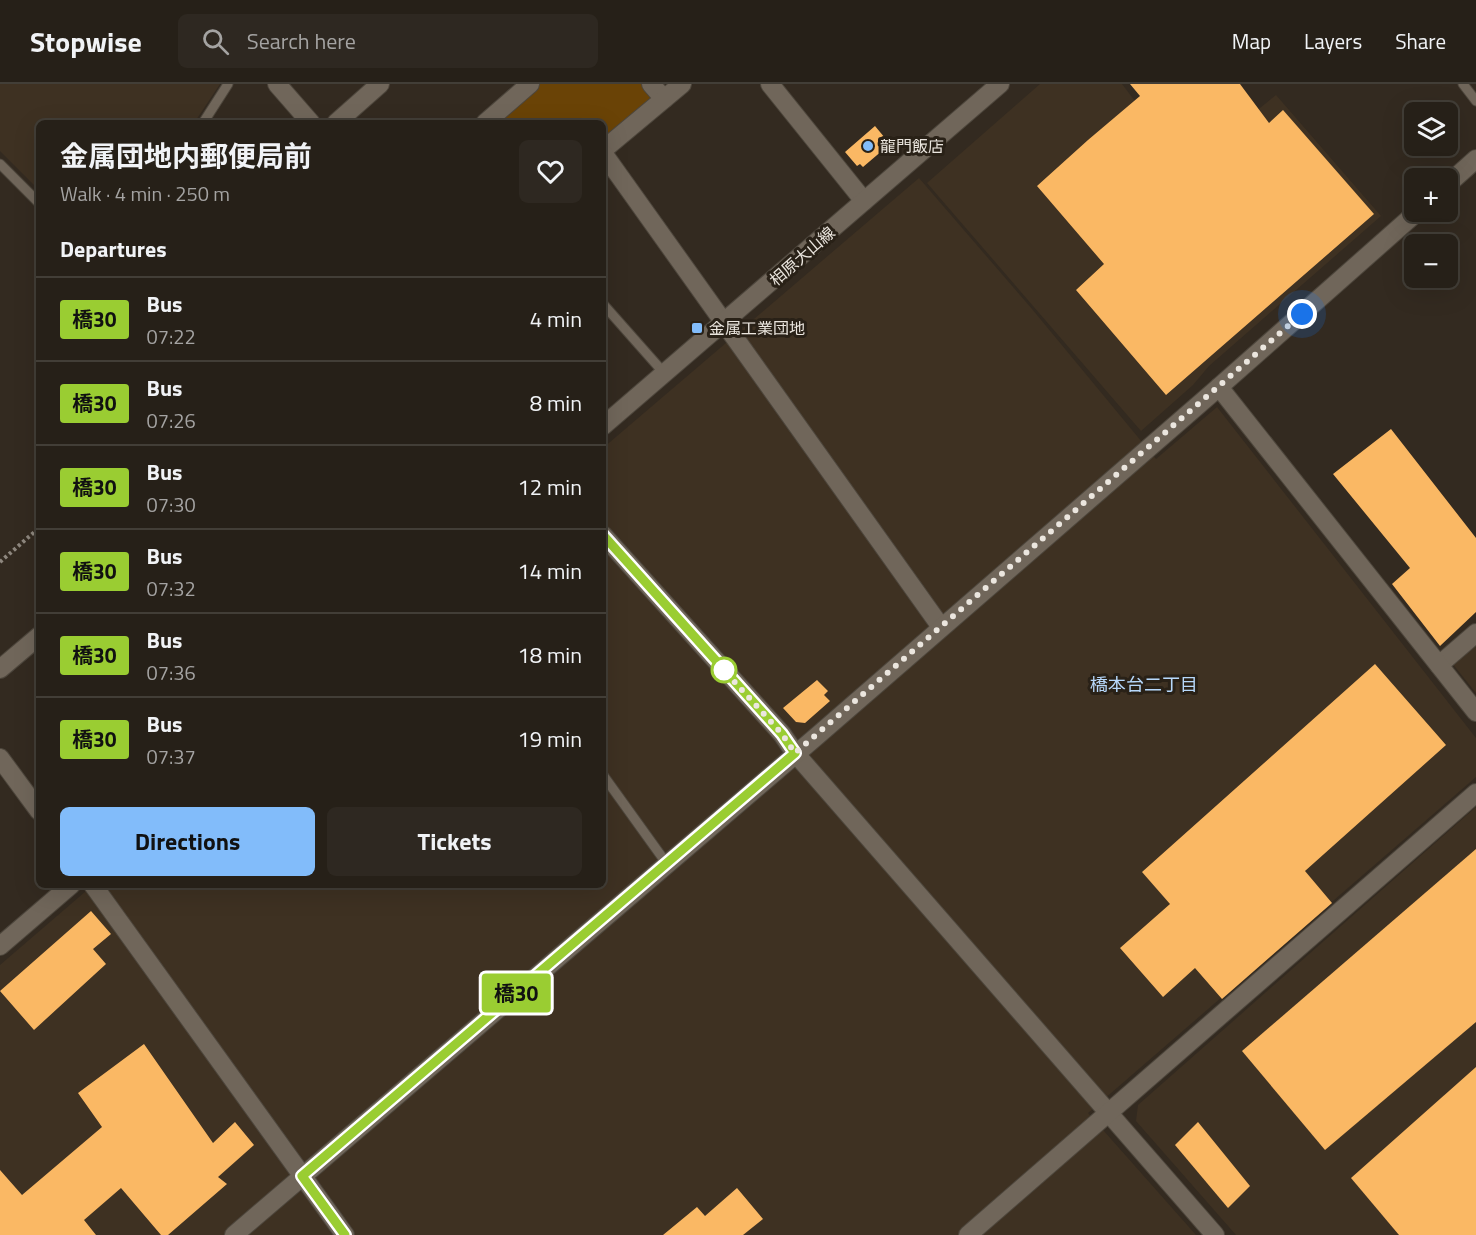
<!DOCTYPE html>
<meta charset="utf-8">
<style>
body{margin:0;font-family:"Titillium Web","Noto Sans JP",sans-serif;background:#2e2821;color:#f1f3f6;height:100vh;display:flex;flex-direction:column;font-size:22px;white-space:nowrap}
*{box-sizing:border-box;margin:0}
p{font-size:20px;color:#a4a3a2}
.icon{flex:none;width:33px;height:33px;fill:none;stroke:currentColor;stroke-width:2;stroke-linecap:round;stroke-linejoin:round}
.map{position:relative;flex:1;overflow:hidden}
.side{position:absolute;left:36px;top:36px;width:570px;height:768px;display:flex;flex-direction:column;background:#262018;border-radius:9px;box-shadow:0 6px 24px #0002,0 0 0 2px #423e37}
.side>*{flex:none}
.badge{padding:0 12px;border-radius:4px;font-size:21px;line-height:39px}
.buttons{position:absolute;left:1404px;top:18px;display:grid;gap:12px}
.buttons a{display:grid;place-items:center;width:54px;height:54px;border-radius:9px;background:#262018;box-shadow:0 6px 24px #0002,0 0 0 2px #423e37;font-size:30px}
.you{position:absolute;width:30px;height:30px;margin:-15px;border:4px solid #fff;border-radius:50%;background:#1a73e8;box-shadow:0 0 0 9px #1a73e833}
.map>.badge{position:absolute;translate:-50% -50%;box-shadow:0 0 0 3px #fff}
h2{padding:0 24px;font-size:22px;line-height:54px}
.round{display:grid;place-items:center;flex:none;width:63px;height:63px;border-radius:9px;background:#2e2821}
.head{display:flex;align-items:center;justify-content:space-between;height:102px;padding:0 24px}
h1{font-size:28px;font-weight:700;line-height:45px}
.button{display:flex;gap:12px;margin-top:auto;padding:12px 24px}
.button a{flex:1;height:69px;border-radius:9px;background:#82bcfa;color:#111;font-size:24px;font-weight:700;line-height:69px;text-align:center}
.button a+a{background:#2e2821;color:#f1f3f6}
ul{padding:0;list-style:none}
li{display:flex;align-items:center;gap:18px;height:84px;padding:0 24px;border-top:2px solid #423e37}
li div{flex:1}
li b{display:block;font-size:22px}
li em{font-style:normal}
li .badge{min-width:66px;font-weight:700;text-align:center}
header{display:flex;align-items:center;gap:36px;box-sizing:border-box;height:84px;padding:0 30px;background:#262018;border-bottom:2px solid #423e37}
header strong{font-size:28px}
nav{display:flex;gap:33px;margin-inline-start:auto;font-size:21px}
.search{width:420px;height:54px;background:#2e2821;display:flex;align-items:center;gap:15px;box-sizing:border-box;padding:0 21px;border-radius:9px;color:#a4a3a2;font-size:22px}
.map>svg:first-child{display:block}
</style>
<header>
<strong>Stopwise</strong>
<div class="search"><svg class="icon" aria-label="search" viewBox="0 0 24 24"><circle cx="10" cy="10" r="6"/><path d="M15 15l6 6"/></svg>Search here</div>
<nav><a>Map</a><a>Layers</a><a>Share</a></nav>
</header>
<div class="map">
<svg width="1476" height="1151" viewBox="0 0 1476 1151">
<rect width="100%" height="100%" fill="#332a20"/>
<g fill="#3e3122">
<path d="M0,0h220l-26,39h-155v67l-39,-39z"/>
<path d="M1040,0h82l64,84 90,-73 105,121 -172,150 -16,19 -52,46 -214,-248z"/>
<path d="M919,94l113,131 124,150 61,-52 259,331v39l-388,336 108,122h-1196v-270l93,-80h510v-437z"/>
<path d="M1476,558v51l-24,-30z"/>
<path d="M1476,723v428h-240l-100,-114 2,-16z"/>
</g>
<path fill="#6a4306" d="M530,0h121l13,15 -61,51v-27h-111z"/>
<g fill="#fab864">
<path d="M1130,0h110l29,39 14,-13 91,104 -208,181 -90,-105 28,-26 -67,-78 51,-46 52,-44z"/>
<path d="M875,42l15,18 -27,23 -3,-3 -3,2 -12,-14z"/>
<path d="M1391,345l85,109v74l-36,34 -48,-62 18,-16 -77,-94z"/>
<path d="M1375,580l71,81 -141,126 27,32 -110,96 -27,-31 -32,29 -43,-49 50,-44 -28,-32z"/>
<path d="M817,596l11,11 -4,4 6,6 -25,22 -9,-1 -13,-14z"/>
<path d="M1476,765v173l-151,128 -83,-99z"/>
<path d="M91,827l20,23 -18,15 13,15 -72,66 -34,-39z"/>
<path d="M144,960l69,99 22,-21 19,23 -36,32 9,7 -59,51h-7l-40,-47 -37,32 12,15h-96v-65l22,25 80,-68 -24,-34z"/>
<path d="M1476,983v168h-77l-48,-57z"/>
<path d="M1198,1038l52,64 -22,22 -53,-63z"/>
<path d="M737,1104l26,31 -20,16h-80l34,-28 8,9z"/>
</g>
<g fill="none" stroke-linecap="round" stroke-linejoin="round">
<g stroke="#4d463c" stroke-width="11">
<g id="lane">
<path d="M1463,0l13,17"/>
<path d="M203,39l25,-39"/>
<path d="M0,80l39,39"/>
<path d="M603,220l61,69"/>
<path d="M603,691l64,89"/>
</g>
</g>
<g stroke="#4d463c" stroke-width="20">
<g id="street">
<path d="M277,0l34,39"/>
<path d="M651,0l13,15"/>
<path d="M770,0l94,117"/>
<path d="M336,39l44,-39"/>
<path d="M485,39l45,-39"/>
<path d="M603,66l79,-66"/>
<path d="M603,69l338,474"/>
<path d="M1448,100l28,-25"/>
<path d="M1219,303l198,-175"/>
<path d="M1439,581l37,-32"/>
<path d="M0,585l39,-33"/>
</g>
</g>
<g stroke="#4d463c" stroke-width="20">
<g id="secondary">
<path d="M603,342l397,-342"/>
<path d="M603,451l179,199 13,19 420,482"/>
<path d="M0,674l39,53"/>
<path d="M93,801l252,350"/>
<path d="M0,862l71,-61"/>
<path d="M234,1151l583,-499 402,-349 257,325"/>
<path d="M968,1151l508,-442"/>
</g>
</g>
<path stroke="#8e877e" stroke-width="4" stroke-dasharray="3 3" stroke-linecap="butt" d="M0,478l39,-34"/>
<use href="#lane" stroke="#70665a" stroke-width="9"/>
<use href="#street" stroke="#70665a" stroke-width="18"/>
<use href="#secondary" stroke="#70665a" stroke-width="18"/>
</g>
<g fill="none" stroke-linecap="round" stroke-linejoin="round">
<g stroke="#fff" stroke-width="14">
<path id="line" d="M345,1151l-43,-59 493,-423 -13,-19 -179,-199"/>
</g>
<use href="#line" stroke="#9acd32" stroke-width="9"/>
<path stroke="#ebe6df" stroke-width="6" stroke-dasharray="0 10.8" d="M724,586l-2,-2 60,66 13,19 507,-439"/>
</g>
<g fill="#82bcfa" stroke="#292117" stroke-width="2">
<circle cx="868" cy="62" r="6"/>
<rect x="691" y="238" width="12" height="12" rx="3"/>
</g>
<circle fill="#fff" stroke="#9acd32" stroke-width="3" cx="724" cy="586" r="12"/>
<g text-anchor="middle" stroke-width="6" stroke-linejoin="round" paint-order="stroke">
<g font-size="16" fill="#ebe6df" stroke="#292117" text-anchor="start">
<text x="880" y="68">龍門飯店</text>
<text x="709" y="250">金属工業団地</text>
</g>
<g font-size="16" fill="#ebe6df" stroke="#292117">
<text transform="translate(802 172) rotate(-41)" y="6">相原大山線</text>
</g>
<g font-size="18" fill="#b7d8fb" stroke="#292117">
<text x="1144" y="607">橋本台二丁目</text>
</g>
</g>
</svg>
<div class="buttons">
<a><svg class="icon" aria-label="layers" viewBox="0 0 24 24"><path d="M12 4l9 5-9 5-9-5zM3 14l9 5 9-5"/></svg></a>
<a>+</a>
<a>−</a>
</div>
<div class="you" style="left:1302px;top:230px"></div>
<b class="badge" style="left:516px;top:909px;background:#9acd32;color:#111">橋30</b>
<section class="side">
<div class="head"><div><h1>金属団地内郵便局前</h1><p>Walk · 4 min · 250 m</p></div><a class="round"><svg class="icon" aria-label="heart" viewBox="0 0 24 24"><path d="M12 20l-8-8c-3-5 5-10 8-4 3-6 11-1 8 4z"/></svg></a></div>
<h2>Departures</h2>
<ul>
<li><span class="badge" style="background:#9acd32;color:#111">橋30</span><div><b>Bus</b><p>07:22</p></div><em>4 min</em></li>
<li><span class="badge" style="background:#9acd32;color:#111">橋30</span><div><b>Bus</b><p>07:26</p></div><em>8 min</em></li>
<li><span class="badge" style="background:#9acd32;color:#111">橋30</span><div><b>Bus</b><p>07:30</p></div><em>12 min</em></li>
<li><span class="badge" style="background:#9acd32;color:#111">橋30</span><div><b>Bus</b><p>07:32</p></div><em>14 min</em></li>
<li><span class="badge" style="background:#9acd32;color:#111">橋30</span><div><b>Bus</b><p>07:36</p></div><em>18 min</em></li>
<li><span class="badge" style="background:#9acd32;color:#111">橋30</span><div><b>Bus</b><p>07:37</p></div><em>19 min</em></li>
</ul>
<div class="button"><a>Directions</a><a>Tickets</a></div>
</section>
</div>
